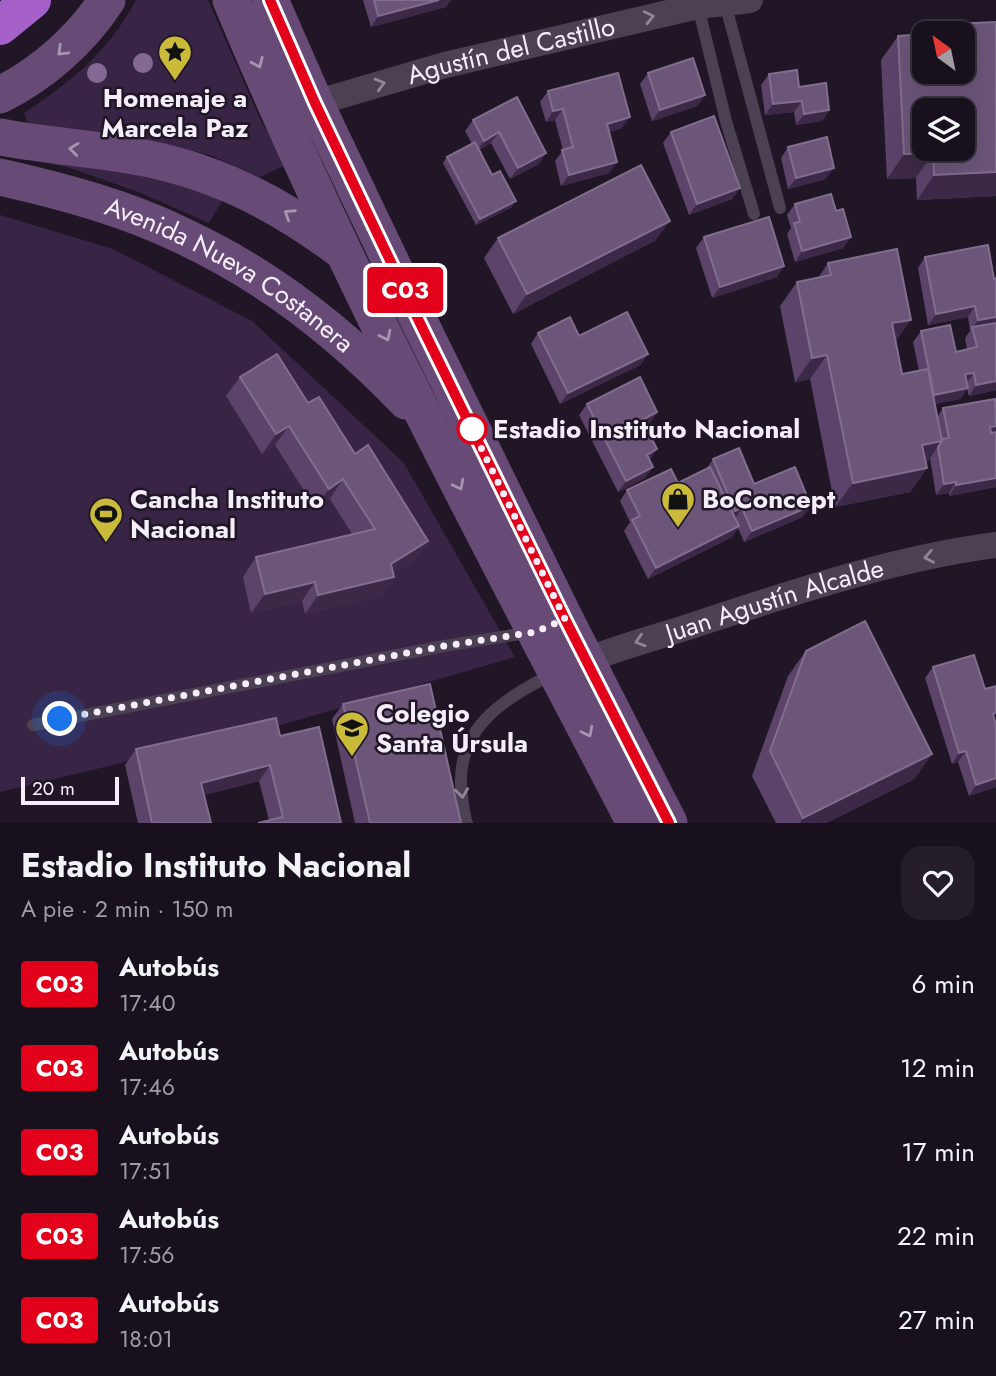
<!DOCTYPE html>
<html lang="es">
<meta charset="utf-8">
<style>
body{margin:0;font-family:Jost,sans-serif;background:#251e29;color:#f1f3f6;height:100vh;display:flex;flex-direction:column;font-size:26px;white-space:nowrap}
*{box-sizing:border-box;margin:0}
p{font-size:23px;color:#9f9da3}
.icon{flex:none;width:38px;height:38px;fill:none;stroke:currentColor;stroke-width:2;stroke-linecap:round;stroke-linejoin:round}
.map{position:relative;height:823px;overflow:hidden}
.drawer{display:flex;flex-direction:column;background:#18101c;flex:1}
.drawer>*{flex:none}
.badge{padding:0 14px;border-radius:5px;font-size:24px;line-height:46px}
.needle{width:46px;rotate:327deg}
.buttons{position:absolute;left:912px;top:21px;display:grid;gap:14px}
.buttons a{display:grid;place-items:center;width:63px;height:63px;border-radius:14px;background:#18101c;box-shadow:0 7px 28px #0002,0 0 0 2px #36303b;font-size:35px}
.scale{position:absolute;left:21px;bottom:18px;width:98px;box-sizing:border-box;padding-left:7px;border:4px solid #f5eefa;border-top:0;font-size:19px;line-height:24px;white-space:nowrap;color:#f5eefa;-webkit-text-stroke:5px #201626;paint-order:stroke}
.you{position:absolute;width:35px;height:35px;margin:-18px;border:5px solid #fff;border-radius:50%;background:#1a73e8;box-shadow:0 0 0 10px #1a73e833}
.map>.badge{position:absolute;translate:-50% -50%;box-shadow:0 0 0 4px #fff}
.round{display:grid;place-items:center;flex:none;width:74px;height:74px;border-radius:21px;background:#251e29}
.headline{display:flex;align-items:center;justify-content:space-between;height:119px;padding:0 21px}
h1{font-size:33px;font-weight:700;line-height:52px}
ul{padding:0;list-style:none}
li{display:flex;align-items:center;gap:21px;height:84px;padding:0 21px}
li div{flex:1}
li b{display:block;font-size:26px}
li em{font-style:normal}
li .badge{min-width:77px;font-weight:700;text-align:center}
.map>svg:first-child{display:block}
</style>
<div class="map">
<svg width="996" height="823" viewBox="0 0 996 823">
<rect width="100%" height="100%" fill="#201626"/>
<g fill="#382444">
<path d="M136,0h72l52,119 26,46 -26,12 -50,-22 -61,-15 -121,-16 -4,-11c47,-31 85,-62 112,-113z"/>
<path d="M0,152l61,6 165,36 -17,29 -68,-30 -71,-25z"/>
<path d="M0,215l113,34 139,72 152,142 111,194 -234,68 -281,67z"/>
</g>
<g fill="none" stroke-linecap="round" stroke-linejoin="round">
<g stroke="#4c4153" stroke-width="12">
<path d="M725,3l55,205"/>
<path d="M698,6l28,115 28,93"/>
<path d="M33,725l411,-79 88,-14"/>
<path d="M467,823c-3,-8 -4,-18 -5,-27 -9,-65 39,-97 91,-122"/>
</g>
<g stroke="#4c4153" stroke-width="26">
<path id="s1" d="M315,103l130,-38 253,-59 52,-6"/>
<path id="s2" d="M571,666c43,-18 88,-29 132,-44 95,-31 193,-64 293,-77"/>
</g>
<g stroke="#674b76" stroke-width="37">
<path d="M231,0c117,282 263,552 404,823"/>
<path d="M270,0l45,103 103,216 147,300 104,204"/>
<path d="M0,95c42,-21 81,-55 107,-95"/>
<path d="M0,137c42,8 86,11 128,18 82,13 149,47 214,96"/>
<path id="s3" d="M0,177c62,14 126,31 183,59 84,39 159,98 223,165"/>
</g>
<path stroke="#a561c9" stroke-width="38" d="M0,26l32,-26"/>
</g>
<g fill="#856995">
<circle cx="143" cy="63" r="10"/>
<circle cx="97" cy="73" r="10"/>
</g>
<g fill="#5b4369" fill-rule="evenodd">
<path d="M363,0h88l-5,7 -75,20z"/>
<path d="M996,22v174l-79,4 -1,-22 -29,1 -6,-119 17,-24 26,-2v38h38v-39h-37l5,-8zM924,110h38v39h-38z"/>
<path d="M648,73l57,22 -8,11 -45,15 -12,-37z"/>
<path d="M769,74l30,13 30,23 -7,11 -26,4 -2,-13 -29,3 -4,-30z"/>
<path d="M548,91l74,37 -13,4v41l-48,13 -6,-25 8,-11 -8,-30 -9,2 -6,-20z"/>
<path d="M517,97l22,67 -29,15 -19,-36 -12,7 13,25 20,32 -36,18 -33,-62 4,-6 25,-13 -7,-13 8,-11z"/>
<path d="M671,132l69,56 -8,11 -43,16 -26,-72z"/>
<path d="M788,147l38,32 -38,10 -7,-31z"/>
<path d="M795,204l41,7 15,26 -8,11 -48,14 -8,-28 4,-6 -4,-13z"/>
<path d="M704,237l73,40 -65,21 -16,-50z"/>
<path d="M498,238l158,2 -143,74 -29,-56z"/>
<path d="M925,257l71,21v112l-27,6 -2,-7 -7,10 -25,5 3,12 5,-8 51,25 2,-1v55l-47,9v-3l-13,2 -6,-37 -4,6 1,4 -17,24 -75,15 -25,-128 -15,3 -15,-76 17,-24 21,-4 10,-15 68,78 6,33 17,-3 -6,-29 8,-11 35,21 11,-3 -2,-11 5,-7 -2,-14 -40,8 -10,-57z"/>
<path d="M538,333l41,3 69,18 -8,11 -80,39 -29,-60z"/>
<path d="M240,377l68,26 47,51 73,87 -14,19 -21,13 1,4 -13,19 -76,18 -3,-13 -51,12 -8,-36 13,-20 96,-23 -22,-35 -15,9 -40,-63 -13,9 -36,-58z"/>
<path d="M587,404l70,8 -7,11 -5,2 5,36 3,6 -8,11 -27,14 -39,-77z"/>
<path d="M713,459l41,25 49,33 -59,25 -6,-14 -6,9 -84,42 -24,-48 6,-9 -10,-21 7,-11 51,-7 29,-15z"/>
<path d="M806,651l126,103 -18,25 -88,44h-50l-24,-47 36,-100z"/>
<path d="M933,667l62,55 1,3v62l-27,9 -11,-34 -6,2 -27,-86z"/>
<path d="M343,704l118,119h-106l-23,-104z"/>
<path d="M280,736l61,87 -72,-3 -10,-39 -55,14 7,28h-73l-13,-58 11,-16z"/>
</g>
<g fill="#3c2948">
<path d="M439,0h12l-5,7 -75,20 7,-11z"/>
<path d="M705,95l-8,11 -45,15 8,-11z"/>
<path d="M802,101l-8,11 -29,3 8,-11z"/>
<path d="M563,109l-8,11 -9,2 7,-11z"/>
<path d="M829,110l-7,11 -26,4 8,-11z"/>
<path d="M630,117l-8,11 -23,7 8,-11z"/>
<path d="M499,132l-8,11 -15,9 8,-11z"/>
<path d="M546,153l-7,11 -29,15 8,-11z"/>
<path d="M933,153l-17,25 -29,1 17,-25z"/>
<path d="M617,162l-8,11 -48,13 8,-11z"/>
<path d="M834,168l-8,11 -38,10 8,-11z"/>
<path d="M996,172v24l-79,4 17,-25z"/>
<path d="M740,188l-8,11 -43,16 8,-11z"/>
<path d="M516,201l-4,6 -36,18 4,-6z"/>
<path d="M670,221l-14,19 -143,74 14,-20z"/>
<path d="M851,237l-8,11 -48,14 7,-11z"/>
<path d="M784,266l-7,11 -65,21 8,-11z"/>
<path d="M975,306l-7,11 -40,8 8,-11z"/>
<path d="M996,317v9l-23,1 5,-7z"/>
<path d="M911,320l-17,24 -2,-21z"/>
<path d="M648,354l-8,11 -80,39 8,-11z"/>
<path d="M827,355l-17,24 -15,3 17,-24z"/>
<path d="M974,373l-8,11 -1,-10z"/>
<path d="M996,381v9l-27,6 7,-11z"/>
<path d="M968,388l-8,11 -34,7 8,-11z"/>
<path d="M657,412l-7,11 -15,8 7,-11z"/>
<path d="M289,426l-14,19 -13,9 14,-20z"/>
<path d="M996,426v4l-4,7 -2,-10z"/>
<path d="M942,441l-17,24 -3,-20z"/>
<path d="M657,449l-7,11 -3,-5z"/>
<path d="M653,467l-8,11 -27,14 8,-11z"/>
<path d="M927,468l-17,24 -75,15 18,-24z"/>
<path d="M996,478v9l-47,9 7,-11z"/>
<path d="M343,479l-13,20 -15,9 14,-19z"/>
<path d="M956,482l-7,11 -13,2 8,-11z"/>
<path d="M811,506l-8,11 -59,25 8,-11z"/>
<path d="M742,508l-7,11 -8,3 8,-11z"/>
<path d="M739,526l-7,11 -84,42 8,-11z"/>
<path d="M428,541l-14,19 -30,19 10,-2 -13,19 -76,18 13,-19 73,-31z"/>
<path d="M315,582l-13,19 -51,12 14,-19z"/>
<path d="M966,751l-8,11 -6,2 7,-11z"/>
<path d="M932,754l-18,25 -88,44h-26l3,-5z"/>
<path d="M270,765l-11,16 -69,18 11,-16z"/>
<path d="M996,778v9l-27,9 7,-11z"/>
</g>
<g fill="#6b5579" stroke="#816d8d" stroke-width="2" fill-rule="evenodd">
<path d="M374,0h65l-61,16z"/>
<path d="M996,22v150l-62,3 -1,-22 -29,1 -6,-118 26,-2v38h38v-39h-31l-1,-8zM924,110h38v39h-38z"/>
<path d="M693,58l12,37 -45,15 -12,-37z"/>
<path d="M797,70l2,17 27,-4 3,27 -25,4 -2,-13 -29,3 -4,-30z"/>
<path d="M618,73l12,44 -23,7 10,38 -48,13 -7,-25 11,-3 -10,-38 -10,2 -5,-20z"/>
<path d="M517,97l29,56 -28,15 -19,-36 -15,9 -11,-21z"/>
<path d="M714,116l26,72 -43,16 -26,-72z"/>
<path d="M827,137l7,31 -38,10 -8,-31z"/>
<path d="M475,142l17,33 8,-4 16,30 -36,18 -33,-62z"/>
<path d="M641,165l29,56 -143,73 -29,-56z"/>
<path d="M831,194l5,17 7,-2 8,28 -49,14 -8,-28 6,-1 -5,-18z"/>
<path d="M769,217l15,49 -64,21 -16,-50z"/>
<path d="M988,245l6,34 2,-1v39l-18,3 -3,-14 -39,8 -11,-57z"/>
<path d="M897,249l14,71 -19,3 10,51 26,-5 14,72 -20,4 5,23 -74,15 -26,-128 -15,3 -15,-76 34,-7 -3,-12z"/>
<path d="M627,312l21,42 -80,39 -30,-60 32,-16 9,19z"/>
<path d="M996,323v58l-20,4 -2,-12 -9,1 3,14 -34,7 -13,-64 29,-6 6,27 21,-5 -5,-20z"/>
<path d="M277,354l31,49 11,-6 36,57 13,-9 60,96 -37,23 3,13 -76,18 -3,-13 -50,12 -9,-37 119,-28 -32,-50 -14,10 -40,-63 -13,8 -36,-57z"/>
<path d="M640,377l17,35 -15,8 15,29 -10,6 6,12 -27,14 -39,-77z"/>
<path d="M995,399l1,27 -6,1 1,6 5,-1v46l-40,7v-3l-12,2 -6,-37 4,-6v-2l7,-1 -6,-30z"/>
<path d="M739,448l15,36 41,-17 16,39 -59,25 -10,-23 -7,3 -22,-52z"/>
<path d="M710,467l29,59 -83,42 -24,-48 8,-4 -13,-26 44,-21 7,14z"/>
<path d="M865,621l67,133 -129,64 -33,-67 36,-100z"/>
<path d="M974,655l11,34 11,-3v27l-3,1 3,11v53l-20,7 -10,-34 -7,2 -26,-86z"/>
<path d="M430,684l31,139h-91l-27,-119z"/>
<path d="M276,718l4,18 39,-9 22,96h-83l25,-6 -13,-52 -69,18 10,40h-59l-16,-74z"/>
</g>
<defs><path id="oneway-chevron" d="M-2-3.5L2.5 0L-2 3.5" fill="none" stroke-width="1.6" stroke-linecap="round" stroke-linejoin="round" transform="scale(1.75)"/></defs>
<g stroke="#908696">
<use href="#oneway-chevron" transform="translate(649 17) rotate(-13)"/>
<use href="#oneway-chevron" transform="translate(380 84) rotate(-16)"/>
<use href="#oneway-chevron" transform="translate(929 557) rotate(169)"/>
<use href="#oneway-chevron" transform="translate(640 641) rotate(163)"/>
<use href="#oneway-chevron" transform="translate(462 793) rotate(83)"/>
</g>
<g stroke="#a794b1">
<use href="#oneway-chevron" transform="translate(62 51) rotate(136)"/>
<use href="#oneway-chevron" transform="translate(258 63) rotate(66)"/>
<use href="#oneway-chevron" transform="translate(74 149) rotate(-173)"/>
<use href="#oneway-chevron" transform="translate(289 214) rotate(-147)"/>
<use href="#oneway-chevron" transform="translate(386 336) rotate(64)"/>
<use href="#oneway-chevron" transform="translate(459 485) rotate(63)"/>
<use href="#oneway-chevron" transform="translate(588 732) rotate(63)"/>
</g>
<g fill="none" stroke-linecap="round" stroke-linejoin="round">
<g stroke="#fff" stroke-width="16">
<path id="line" d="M270,0l45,103 103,216 147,300 104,204"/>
</g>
<use href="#line" stroke="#e2001a" stroke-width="10"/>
<path stroke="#f5eefa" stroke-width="7" stroke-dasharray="0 12.6" d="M60,719l384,-73 91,-14 30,-13 -98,-200 5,10"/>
</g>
<defs>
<g id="sight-pin" transform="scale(1.75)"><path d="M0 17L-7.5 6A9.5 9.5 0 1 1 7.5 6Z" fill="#c9ba3a" stroke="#201626"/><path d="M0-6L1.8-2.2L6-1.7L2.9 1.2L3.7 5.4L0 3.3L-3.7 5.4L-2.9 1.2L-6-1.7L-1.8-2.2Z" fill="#111"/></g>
<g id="shop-pin" transform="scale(1.75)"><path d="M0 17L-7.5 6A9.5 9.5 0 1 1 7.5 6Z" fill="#c9ba3a" stroke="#201626"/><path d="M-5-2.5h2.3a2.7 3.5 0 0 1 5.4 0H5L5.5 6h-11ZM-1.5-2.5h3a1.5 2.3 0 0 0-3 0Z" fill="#111"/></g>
<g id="stadium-pin" transform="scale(1.75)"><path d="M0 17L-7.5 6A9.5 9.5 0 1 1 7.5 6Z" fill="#c9ba3a" stroke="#201626"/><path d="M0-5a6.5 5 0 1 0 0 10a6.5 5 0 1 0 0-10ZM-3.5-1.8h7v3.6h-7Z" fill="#111"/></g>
<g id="school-pin" transform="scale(1.75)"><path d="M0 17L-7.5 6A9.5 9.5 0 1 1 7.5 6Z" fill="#c9ba3a" stroke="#201626"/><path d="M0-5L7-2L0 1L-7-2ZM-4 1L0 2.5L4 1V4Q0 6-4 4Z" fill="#111"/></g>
</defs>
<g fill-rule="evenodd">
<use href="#sight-pin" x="175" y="52"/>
<use href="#shop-pin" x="678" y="499"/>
<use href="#stadium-pin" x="106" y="514"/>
<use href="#school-pin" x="352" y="728"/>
</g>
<circle fill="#fff" stroke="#e2001a" stroke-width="3.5" cx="472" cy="429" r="14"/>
<g text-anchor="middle" stroke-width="5" stroke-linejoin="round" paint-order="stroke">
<g font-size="26" fill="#f5eefa" stroke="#201626">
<text dy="9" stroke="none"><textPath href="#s1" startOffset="203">Agustín del Castillo</textPath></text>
<text dy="9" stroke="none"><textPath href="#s3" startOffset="252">Avenida Nueva Costanera</textPath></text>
<text dy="9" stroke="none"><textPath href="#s2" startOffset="214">Juan Agustín Alcalde</textPath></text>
</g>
<g font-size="26" font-weight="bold" fill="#f5eefa" stroke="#201626" text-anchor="start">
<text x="175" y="107" text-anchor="middle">Homenaje a<tspan x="175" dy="30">Marcela Paz</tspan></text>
<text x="130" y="508">Cancha Instituto<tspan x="130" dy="30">Nacional</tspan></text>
<text x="702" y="508">BoConcept</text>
<text x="376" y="722">Colegio<tspan x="376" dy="30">Santa Úrsula</tspan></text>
</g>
<g font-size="26" font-weight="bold" fill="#f5eefa" stroke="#201626" text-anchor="start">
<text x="493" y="438">Estadio Instituto Nacional</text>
</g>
</g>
</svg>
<div class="buttons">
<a><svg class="needle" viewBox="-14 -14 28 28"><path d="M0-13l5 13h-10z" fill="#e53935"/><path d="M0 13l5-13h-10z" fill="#9f9da3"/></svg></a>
<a><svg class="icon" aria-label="layers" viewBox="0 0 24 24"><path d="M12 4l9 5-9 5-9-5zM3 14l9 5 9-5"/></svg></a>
</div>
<div class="scale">20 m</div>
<div class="you" style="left:60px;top:719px"></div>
<b class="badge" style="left:405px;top:290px;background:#e2001a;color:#fff">C03</b>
</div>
<section class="drawer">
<div class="headline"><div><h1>Estadio Instituto Nacional</h1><p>A pie · 2 min · 150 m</p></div><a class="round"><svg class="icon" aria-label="heart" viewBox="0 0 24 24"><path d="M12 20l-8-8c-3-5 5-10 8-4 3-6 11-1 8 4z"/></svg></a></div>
<ul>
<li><span class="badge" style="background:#e2001a;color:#fff">C03</span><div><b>Autobús</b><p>17:40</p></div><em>6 min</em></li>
<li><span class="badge" style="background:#e2001a;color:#fff">C03</span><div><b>Autobús</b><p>17:46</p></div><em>12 min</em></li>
<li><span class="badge" style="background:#e2001a;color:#fff">C03</span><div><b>Autobús</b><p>17:51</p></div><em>17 min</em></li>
<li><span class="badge" style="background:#e2001a;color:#fff">C03</span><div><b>Autobús</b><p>17:56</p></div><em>22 min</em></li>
<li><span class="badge" style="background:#e2001a;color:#fff">C03</span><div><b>Autobús</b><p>18:01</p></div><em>27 min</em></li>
</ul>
</section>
